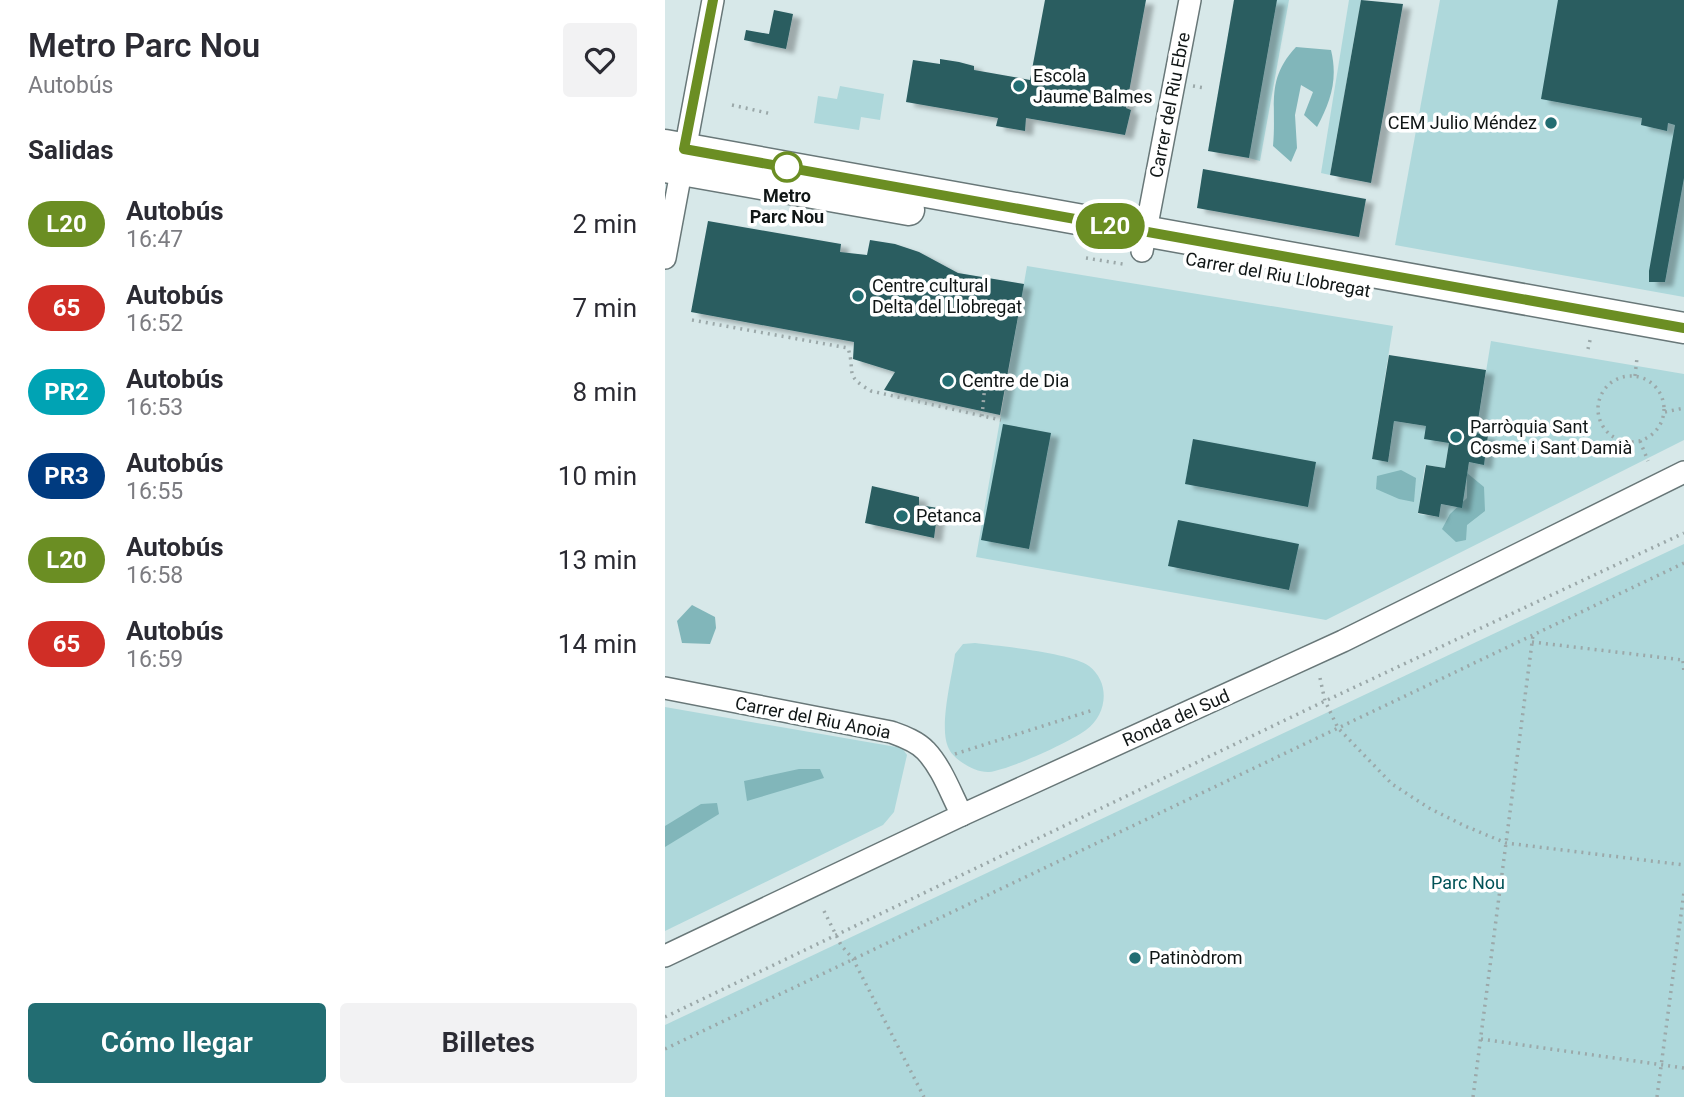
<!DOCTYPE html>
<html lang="es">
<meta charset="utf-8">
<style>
body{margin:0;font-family:Roboto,sans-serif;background:#f2f2f3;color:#2b2b33;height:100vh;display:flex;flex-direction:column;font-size:26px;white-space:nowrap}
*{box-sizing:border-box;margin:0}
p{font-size:23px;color:#7c7c81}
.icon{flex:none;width:38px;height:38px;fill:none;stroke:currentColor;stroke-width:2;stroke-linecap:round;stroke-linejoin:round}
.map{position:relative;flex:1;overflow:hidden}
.drawer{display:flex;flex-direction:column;background:#fff;width:665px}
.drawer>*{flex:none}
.badge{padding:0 14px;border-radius:23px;font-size:24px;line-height:46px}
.map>.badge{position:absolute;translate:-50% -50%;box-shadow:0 0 0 4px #fff}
h2{padding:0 28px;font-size:26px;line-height:63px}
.round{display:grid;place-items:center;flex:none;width:74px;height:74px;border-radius:7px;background:#f2f2f3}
.head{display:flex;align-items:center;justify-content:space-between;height:119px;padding:0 28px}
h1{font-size:33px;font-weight:600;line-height:52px}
.cta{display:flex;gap:14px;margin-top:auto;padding:14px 28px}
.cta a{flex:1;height:80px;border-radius:7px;background:#226d72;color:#fff;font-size:28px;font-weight:600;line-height:80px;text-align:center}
.cta a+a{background:#f2f2f3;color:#2b2b33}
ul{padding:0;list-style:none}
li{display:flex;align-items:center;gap:21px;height:84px;padding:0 28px}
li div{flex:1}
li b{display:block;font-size:26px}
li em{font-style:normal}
li .badge{min-width:77px;font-weight:700;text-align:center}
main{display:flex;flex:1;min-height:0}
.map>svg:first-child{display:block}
</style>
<main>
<section class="drawer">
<div class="head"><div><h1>Metro Parc Nou</h1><p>Autobús</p></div><a class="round"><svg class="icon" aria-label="heart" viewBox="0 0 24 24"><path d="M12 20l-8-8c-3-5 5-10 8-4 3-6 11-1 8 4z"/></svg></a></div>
<h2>Salidas</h2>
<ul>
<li><span class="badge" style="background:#6b8e23;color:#fff">L20</span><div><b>Autobús</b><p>16:47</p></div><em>2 min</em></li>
<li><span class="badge" style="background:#d02e26;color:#fff">65</span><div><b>Autobús</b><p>16:52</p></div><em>7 min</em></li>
<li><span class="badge" style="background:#00a3b4;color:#fff">PR2</span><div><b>Autobús</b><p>16:53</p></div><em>8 min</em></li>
<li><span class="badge" style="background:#003b80;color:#fff">PR3</span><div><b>Autobús</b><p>16:55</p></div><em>10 min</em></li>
<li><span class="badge" style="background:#6b8e23;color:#fff">L20</span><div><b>Autobús</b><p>16:58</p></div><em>13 min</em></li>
<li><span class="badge" style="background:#d02e26;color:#fff">65</span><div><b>Autobús</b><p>16:59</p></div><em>14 min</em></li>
</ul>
<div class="cta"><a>Cómo llegar</a><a>Billetes</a></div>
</section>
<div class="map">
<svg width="1019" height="1097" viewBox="0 0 1019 1097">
<defs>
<filter id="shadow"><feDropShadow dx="8" dy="4.5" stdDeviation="2" flood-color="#0004"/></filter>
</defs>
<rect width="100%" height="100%" fill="#d7e8e9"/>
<g fill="#aed8db">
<path d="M612,0h12l-29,161 -11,-3z"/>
<path d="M684,0h12l-31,175 -9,-2z"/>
<path d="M775,0h244v297l-289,-52z"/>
<path d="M175,86l44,8 -4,26 -19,-3 -2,13 -45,-7 4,-27 19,3z"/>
<path d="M362,266l366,60 -21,133 16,3 6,-41 32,5 23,17 -4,25 -20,-3 -7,49 21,3 2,-13 20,4 8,-46 15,2 4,-29 -12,-2 15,-92 193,33v66l-358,180 -350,-63z"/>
<path d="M1019,544v553h-1019v-72z"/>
<path d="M310,643c25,3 97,10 114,23 22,17 18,49 -3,64 -18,13 -75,39 -97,42 -13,1 -35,-12 -40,-23 -11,-20 3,-72 6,-95l8,-10z"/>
<path d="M0,707l237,41 5,7 -13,57 -11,13 -218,106z"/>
</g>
<g fill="#81b6ba">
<path d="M631,47l35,3c7,29 0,51 -14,77l-13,-12 9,-23 -12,-7 -6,30 2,33 -6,14 -18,-16c4,-41 -8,-66 23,-99z"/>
<path d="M736,470l15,8 -2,24 -15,-3 -23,-10 1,-13z"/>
<path d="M802,473l17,14 1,24 -18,14 -1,15 -10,2 -14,-13 8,-15 17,-16z"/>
<path d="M27,605l23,12 1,11 -6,16 -28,-1 -5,-22z"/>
<path d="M134,769h21l4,9 -77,23 -3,-20z"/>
<path d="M52,803l2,11 -54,33v-21l36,-22z"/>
</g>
<g fill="#2a5d61" filter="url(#shadow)">
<path d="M380,0h101l-20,108 5,2 -6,25 -99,-17 -1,13 -29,-5 2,-8 -92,-16 7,-42 27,4v-5l19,3 15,4v4l56,10z"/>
<path d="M569,0h43l-28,158 -41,-7z"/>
<path d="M696,0l42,4 -32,179 -41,-8z"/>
<path d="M893,0h126v178l-19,104h-16v-11l26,-146 -7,-2 -1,8 -26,-6 1,-7 -101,-19z"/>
<path d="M109,10l19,4 -7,35 -42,-9 2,-10 23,4z"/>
<path d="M538,169l163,30 -7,38 -162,-29z"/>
<path d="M43,221l133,23 -1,8 27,3 3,-15 25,4 24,8 39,21 66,11 -24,131 -116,-25 11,-18 -42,-13 1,-17 -163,-30z"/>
<path d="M724,355l97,15 -10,63 12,2 -4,30 -15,-3 -7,46 -21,-4 -2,13 -21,-4 8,-48 19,3 4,-25 -25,-4 2,-13 -32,-5 -6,41 -16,-3z"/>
<path d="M338,424l48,9 -22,116 -48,-9z"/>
<path d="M528,439l123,23 -8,45 -123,-23z"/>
<path d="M207,486l47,11v8l19,3 -4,30 -69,-15z"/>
<path d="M513,520l121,24 -10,46 -121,-24z"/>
</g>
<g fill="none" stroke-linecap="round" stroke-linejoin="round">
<g stroke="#687778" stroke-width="24">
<g id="street">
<path d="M477,251l48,-251"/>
<path d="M0,258l48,-258"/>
<path d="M0,688l226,44c11,4 26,9 35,19 16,17 25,43 36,64"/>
<path d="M0,956l297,-141 381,-174 341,-169"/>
</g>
</g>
<g stroke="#687778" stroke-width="33">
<g id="secondary">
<path d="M0,145l1019,183"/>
<path d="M0,167l244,43"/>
</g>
</g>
<g stroke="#9ba8a9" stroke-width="3.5" stroke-dasharray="2 5" stroke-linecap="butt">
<path d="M528,86l12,2"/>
<path d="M67,105l40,9"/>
<path d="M421,258l37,6"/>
<path d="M27,320l156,28c8,25 -5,27 23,43l130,29"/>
<path d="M923,349l3,-13"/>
<circle cx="966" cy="409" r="33"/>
<path d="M970,376l2,-18"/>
<path d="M1000,412l19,-4"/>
<path d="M317,416l3,-32"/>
<path d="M975,441l8,20"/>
<path d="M867,642l151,18"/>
<path d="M1018,661l1,12"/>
<path d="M655,678l5,23 13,27 54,56 37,24 36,18 41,17 178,22"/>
<path d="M290,754l138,-44"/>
<path d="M159,911l17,34 12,14 71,138"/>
<path d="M0,1017l660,-316 359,-168"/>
<path d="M816,1039l203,29"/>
<path d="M0,1049l1019,-486"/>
<path d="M808,1097l60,-462"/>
<path d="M992,1097l27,-205"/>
</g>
<use href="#street" stroke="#fff" stroke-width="21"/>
<use href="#secondary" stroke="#fff" stroke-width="30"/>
</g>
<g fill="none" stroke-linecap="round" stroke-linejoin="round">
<g stroke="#fff" stroke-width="16">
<path id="line" d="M48,0l-29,149 1000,179"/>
</g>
<use href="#line" stroke="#6b8e23" stroke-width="10"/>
</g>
<g fill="#226d72" stroke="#fff" stroke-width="2.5">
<circle cx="354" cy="86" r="7"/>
<circle cx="886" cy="123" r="7"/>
<circle cx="193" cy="296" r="7"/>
<circle cx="283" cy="381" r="7"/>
<circle cx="791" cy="437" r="7"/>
<circle cx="237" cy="516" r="7"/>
<circle cx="470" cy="958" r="7"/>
</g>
<circle fill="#fff" stroke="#6b8e23" stroke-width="3.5" cx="122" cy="167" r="14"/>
<g text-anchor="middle" stroke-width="7" stroke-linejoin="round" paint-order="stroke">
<g font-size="18" fill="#101616" stroke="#fff" text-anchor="start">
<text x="368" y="82">Escola<tspan x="368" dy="21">Jaume Balmes</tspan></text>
<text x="872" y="129" text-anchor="end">CEM Julio Méndez</text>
<text x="207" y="292">Centre cultural<tspan x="207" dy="21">Delta del Llobregat</tspan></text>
<text x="297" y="387">Centre de Dia</text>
<text x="805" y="433">Parròquia Sant<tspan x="805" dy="21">Cosme i Sant Damià</tspan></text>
<text x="251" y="522">Petanca</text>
<text x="484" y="964">Patinòdrom</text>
</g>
<g font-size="18" fill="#101616" stroke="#fff">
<text transform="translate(505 105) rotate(-79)" y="6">Carrer del Riu Ebre</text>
<text transform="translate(613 275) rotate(10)" y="6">Carrer del Riu Llobregat</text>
<text transform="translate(148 718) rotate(11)" y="6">Carrer del Riu Anoia</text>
<text transform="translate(511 718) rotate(-24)" y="6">Ronda del Sud</text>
</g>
<g font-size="18" font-weight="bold" fill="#101616" stroke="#fff">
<text x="122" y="202">Metro<tspan x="122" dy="21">Parc Nou</tspan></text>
</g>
<g font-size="18" fill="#015257" stroke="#fff">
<text x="803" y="889">Parc Nou</text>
</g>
</g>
</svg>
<b class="badge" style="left:445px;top:226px;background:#6b8e23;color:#fff">L20</b>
</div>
</main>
